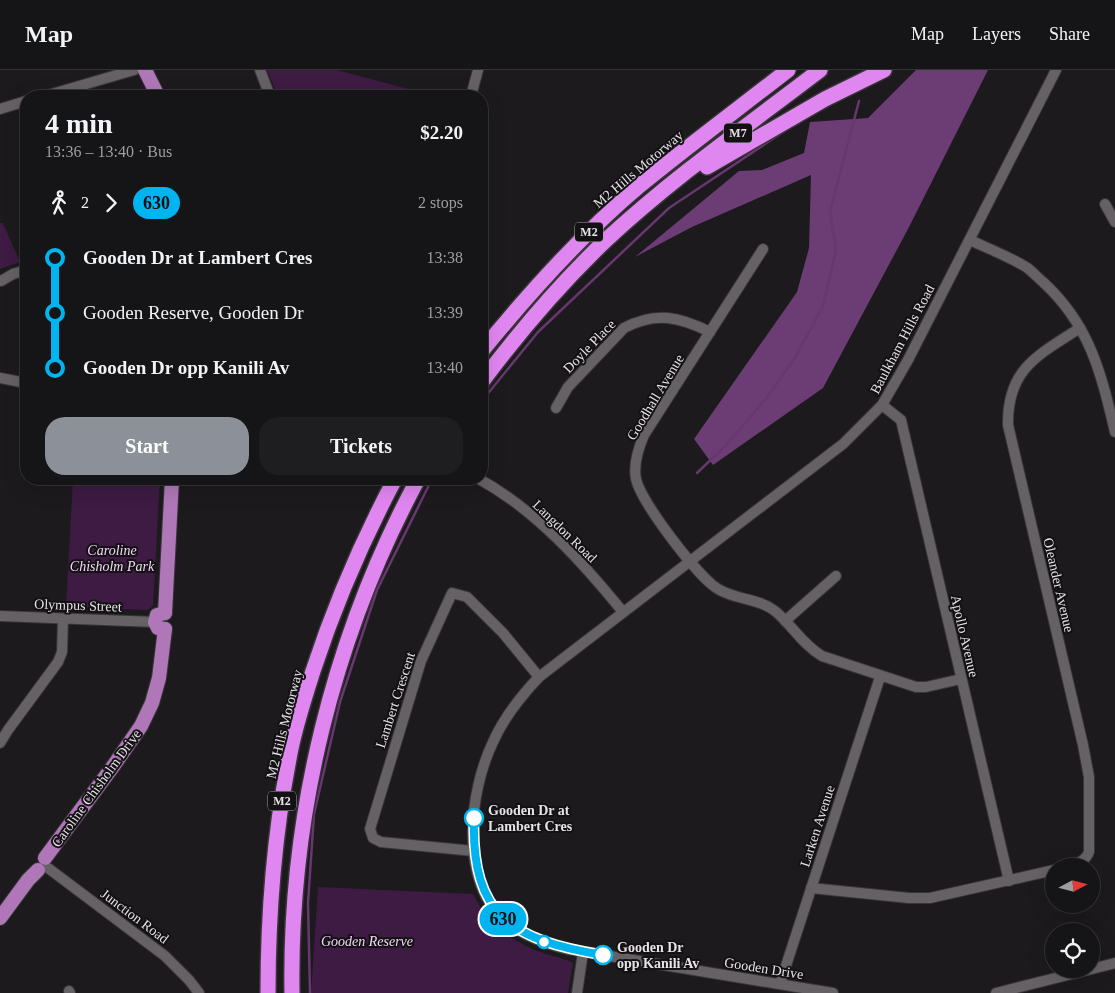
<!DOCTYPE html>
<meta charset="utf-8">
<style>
body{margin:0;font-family:Georgia,serif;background:#1e1d1f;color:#f1f3f6;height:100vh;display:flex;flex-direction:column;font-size:19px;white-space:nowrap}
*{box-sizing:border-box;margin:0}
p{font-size:16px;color:#9d9ea1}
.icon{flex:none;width:28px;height:28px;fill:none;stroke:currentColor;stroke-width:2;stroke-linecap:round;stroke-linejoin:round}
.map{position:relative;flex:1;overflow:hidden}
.sheet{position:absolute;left:20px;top:20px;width:468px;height:395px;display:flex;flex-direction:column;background:#151416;border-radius:20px;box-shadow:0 5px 20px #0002,0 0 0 1px #343335}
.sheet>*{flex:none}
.badge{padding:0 10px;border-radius:16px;font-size:18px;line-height:32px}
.needle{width:32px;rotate:83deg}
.fabs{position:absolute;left:1045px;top:788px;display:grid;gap:10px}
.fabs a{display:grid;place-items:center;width:55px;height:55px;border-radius:50%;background:#151416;box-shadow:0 5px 20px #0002,0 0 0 1px #343335;font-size:25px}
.map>.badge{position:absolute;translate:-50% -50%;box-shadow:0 0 0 2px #fff}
.legs{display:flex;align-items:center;gap:8px;height:55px;padding:0 25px;font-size:16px}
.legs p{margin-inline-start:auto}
.headline{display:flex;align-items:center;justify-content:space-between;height:85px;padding:0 25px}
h1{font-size:28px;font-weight:700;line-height:38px}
.primary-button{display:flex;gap:10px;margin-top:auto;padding:10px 25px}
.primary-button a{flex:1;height:58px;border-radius:20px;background:#8c9099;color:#fff;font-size:20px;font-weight:700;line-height:58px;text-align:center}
.primary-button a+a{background:#1e1d1f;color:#f1f3f6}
ul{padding:0 25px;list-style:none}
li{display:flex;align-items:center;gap:18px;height:55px;font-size:19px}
li i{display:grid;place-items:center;width:8px;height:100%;margin:0 6px;background:currentColor}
li i::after{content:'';width:12px;height:12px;margin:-6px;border:4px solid;border-radius:50%;background:#151416}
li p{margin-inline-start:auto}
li:first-child i{background:linear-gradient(#0000 50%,currentColor 0)}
li:last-child i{background:linear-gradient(currentColor 50%,#0000 0)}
header{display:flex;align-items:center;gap:30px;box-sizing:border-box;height:70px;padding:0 25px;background:#151416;border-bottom:1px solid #343335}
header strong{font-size:24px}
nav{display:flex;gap:28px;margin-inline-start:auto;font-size:18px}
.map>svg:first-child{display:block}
</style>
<header>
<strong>Map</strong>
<nav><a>Map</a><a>Layers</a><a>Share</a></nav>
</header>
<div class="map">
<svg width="1115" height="923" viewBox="0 0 1115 923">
<rect width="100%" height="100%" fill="#1c1a1d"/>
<g fill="#3d1b43">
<path d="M267,0h70l98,26h-157z"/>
<path d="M0,153h3l17,39 -20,7z"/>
<path d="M73,409h87l-7,127 -6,4 -81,-3z"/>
<path d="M318,817l155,7c16,31 40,49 73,60 9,3 18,4 27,9l-5,30h-257z"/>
</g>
<path fill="#6c3c74" d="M916,0h72l-80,159 -85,159 -110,77 -19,-26 103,-147 12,-44 2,-73 -119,52 -57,30 104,-86 23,-1 42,-17 6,-31 58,-4z"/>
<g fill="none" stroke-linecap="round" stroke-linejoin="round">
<g stroke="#67376f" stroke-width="2.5">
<path d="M481,332l57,-70 131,-124 126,-84"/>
<path d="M697,403l28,-27 40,-46 31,-44 27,-50 13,-56 -6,-38 29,-111"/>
<path d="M310,923l-2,-90 6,-89 26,-112 37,-112 55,-111"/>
</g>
<g stroke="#383638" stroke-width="12">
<g id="minor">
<path d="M260,0l10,26"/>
<path d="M45,26l89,-26"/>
<path d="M471,26l7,-26"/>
<path d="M0,39l26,-8"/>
<path d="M1105,134l10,18"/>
<path d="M970,170c19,9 38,16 56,27 6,4 11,10 17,15 47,43 58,91 72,150"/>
<path d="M763,179l-119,186c-6,14 -11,29 -8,44 5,23 62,98 82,110 18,11 40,9 57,22 17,14 27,33 47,45l94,31h10l35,-8"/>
<path d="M1,211l12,-7 13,-4"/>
<path d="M0,308l26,5"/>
<path d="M882,335l19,15 108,461"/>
<path d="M556,338l12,-21 56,-59c32,-17 56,-11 86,4"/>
<path d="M479,409c57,31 104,84 144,133"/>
<path d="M0,546l155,6"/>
<path d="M785,551l51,-45"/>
<path d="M0,673l8,-13 50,-68 4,-10 1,-33"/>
<path d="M474,781l-93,-9 -8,-4 -3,-9 51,-168 31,-68 15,4 36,36 36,44"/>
<path d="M1067,796c11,-3 18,-4 22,-14v-75l-6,-32 -75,-320c-1,-56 30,-70 72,-97"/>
<path d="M48,798l117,88 24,24 10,13"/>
<path d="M811,818l98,10h21l124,-28"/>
<path d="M780,914l100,-307"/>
<path d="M69,921l1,2"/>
<path d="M577,923l6,-41"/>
<path d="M833,923l-266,-44c-21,-5 -44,-13 -62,-28 -46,-41 -36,-129 -12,-179 11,-25 28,-46 46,-65l304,-233 39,-39 26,-45 148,-290"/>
<path d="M996,923l119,-30"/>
</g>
</g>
<g stroke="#383638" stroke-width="16">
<g id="major">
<path d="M145,0l13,26"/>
<path d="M165,543l7,-134"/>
<path d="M165,559l-7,-1 -3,-6 2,-7 8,-2"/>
<path d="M45,788l69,-93 27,-39 11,-23 7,-25 6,-49"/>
<path d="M0,848l28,-38 10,-10"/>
</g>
</g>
<g stroke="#383638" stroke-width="18">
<g id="highway">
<path d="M707,97l118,-68 59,-29"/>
<path d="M481,282c48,-59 99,-116 157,-165 49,-40 100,-78 150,-117"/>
<path d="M481,313c38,-51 79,-99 125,-143 67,-62 142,-115 214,-170"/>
<path d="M268,923c0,-79 6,-157 21,-234 5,-30 15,-59 24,-88 22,-67 49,-130 82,-192"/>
<path d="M292,923c-3,-178 42,-358 126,-514"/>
</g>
</g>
<use href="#minor" stroke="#656165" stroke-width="10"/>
<use href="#major" stroke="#af77b8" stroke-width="14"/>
<use href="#highway" stroke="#e086f0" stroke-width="15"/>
</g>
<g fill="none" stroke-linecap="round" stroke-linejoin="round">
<g stroke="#fff" stroke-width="11">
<path id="line-1" d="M474,748c-3,99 39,122 129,137"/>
</g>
<use href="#line-1" stroke="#00b5ef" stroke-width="8"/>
</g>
<g fill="#fff" stroke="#00b5ef" stroke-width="2.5">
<circle cx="474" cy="748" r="9"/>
<circle cx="544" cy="872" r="6"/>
<circle cx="603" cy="885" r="9"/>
</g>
<g text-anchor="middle" stroke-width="4" stroke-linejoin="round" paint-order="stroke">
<g fill="#131114" stroke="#a6a4a7" stroke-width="1">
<rect x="724" y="53.5" width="28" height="19" rx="4"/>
<rect x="575" y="152.5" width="28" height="19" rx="4"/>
<rect x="268" y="721.5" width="28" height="19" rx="4"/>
</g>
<g font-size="12" font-weight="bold" fill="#e5e3e6">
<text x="738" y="67">M7</text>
<text x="589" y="166">M2</text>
<text x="282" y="735">M2</text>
</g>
<g font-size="14" fill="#e5e3e6" stroke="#131114">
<text transform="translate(638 99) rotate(-40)" y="5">M2 Hills Motorway</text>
<text transform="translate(902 269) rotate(-62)" y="5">Baulkham Hills Road</text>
<text transform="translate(589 276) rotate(-46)" y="5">Doyle Place</text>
<text transform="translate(655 327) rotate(-59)" y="5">Goodhall Avenue</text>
<text transform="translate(565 461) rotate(44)" y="5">Langdon Road</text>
<text transform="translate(1059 515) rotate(77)" y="5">Oleander Avenue</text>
<text transform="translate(78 535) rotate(2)" y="5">Olympus Street</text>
<text transform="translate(965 566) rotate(77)" y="5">Apollo Avenue</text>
<text transform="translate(395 630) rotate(-72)" y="5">Lambert Crescent</text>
<text transform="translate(284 654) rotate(-76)" y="5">M2 Hills Motorway</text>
<text transform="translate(96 718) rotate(-54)" y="5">Caroline Chisholm Drive</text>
<text transform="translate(817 756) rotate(-72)" y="5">Larken Avenue</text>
<text transform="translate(135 846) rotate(37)" y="5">Junction Road</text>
<text transform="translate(764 898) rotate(9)" y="5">Gooden Drive</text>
</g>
<g font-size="14" font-style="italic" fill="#f4d7f8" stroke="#131114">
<text x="112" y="485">Caroline<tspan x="112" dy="16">Chisholm Park</tspan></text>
<text x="367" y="876">Gooden Reserve</text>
</g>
<g font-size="14" font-weight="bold" fill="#e5e3e6" stroke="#131114" text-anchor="start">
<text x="488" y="745">Gooden Dr at<tspan x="488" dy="16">Lambert Cres</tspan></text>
<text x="617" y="882">Gooden Dr<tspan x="617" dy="16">opp Kanili Av</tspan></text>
</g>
</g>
</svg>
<div class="fabs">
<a><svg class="needle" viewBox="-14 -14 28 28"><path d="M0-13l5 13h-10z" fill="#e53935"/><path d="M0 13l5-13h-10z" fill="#9d9ea1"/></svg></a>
<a><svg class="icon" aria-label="locate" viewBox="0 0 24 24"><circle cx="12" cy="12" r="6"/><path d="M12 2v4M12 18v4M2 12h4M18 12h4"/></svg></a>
</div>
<b class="badge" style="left:503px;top:849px;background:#00b5ef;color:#111">630</b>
<section class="sheet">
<div class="headline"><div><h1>4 min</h1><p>13:36 – 13:40 · Bus</p></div><b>$2.20</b></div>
<div class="legs"><svg class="icon" aria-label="walk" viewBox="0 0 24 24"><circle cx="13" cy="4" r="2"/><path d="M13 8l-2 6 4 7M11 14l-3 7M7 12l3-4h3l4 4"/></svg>2<svg class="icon" aria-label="forward" viewBox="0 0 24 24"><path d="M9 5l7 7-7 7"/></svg><b class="badge" style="background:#00b5ef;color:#111">630</b><p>2 stops</p></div>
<ul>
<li><i style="color:#00b5ef"></i><b>Gooden Dr at Lambert Cres</b><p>13:38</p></li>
<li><i style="color:#00b5ef"></i><span>Gooden Reserve, Gooden Dr</span><p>13:39</p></li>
<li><i style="color:#00b5ef"></i><b>Gooden Dr opp Kanili Av</b><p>13:40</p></li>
</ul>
<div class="primary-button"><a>Start</a><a>Tickets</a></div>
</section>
</div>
